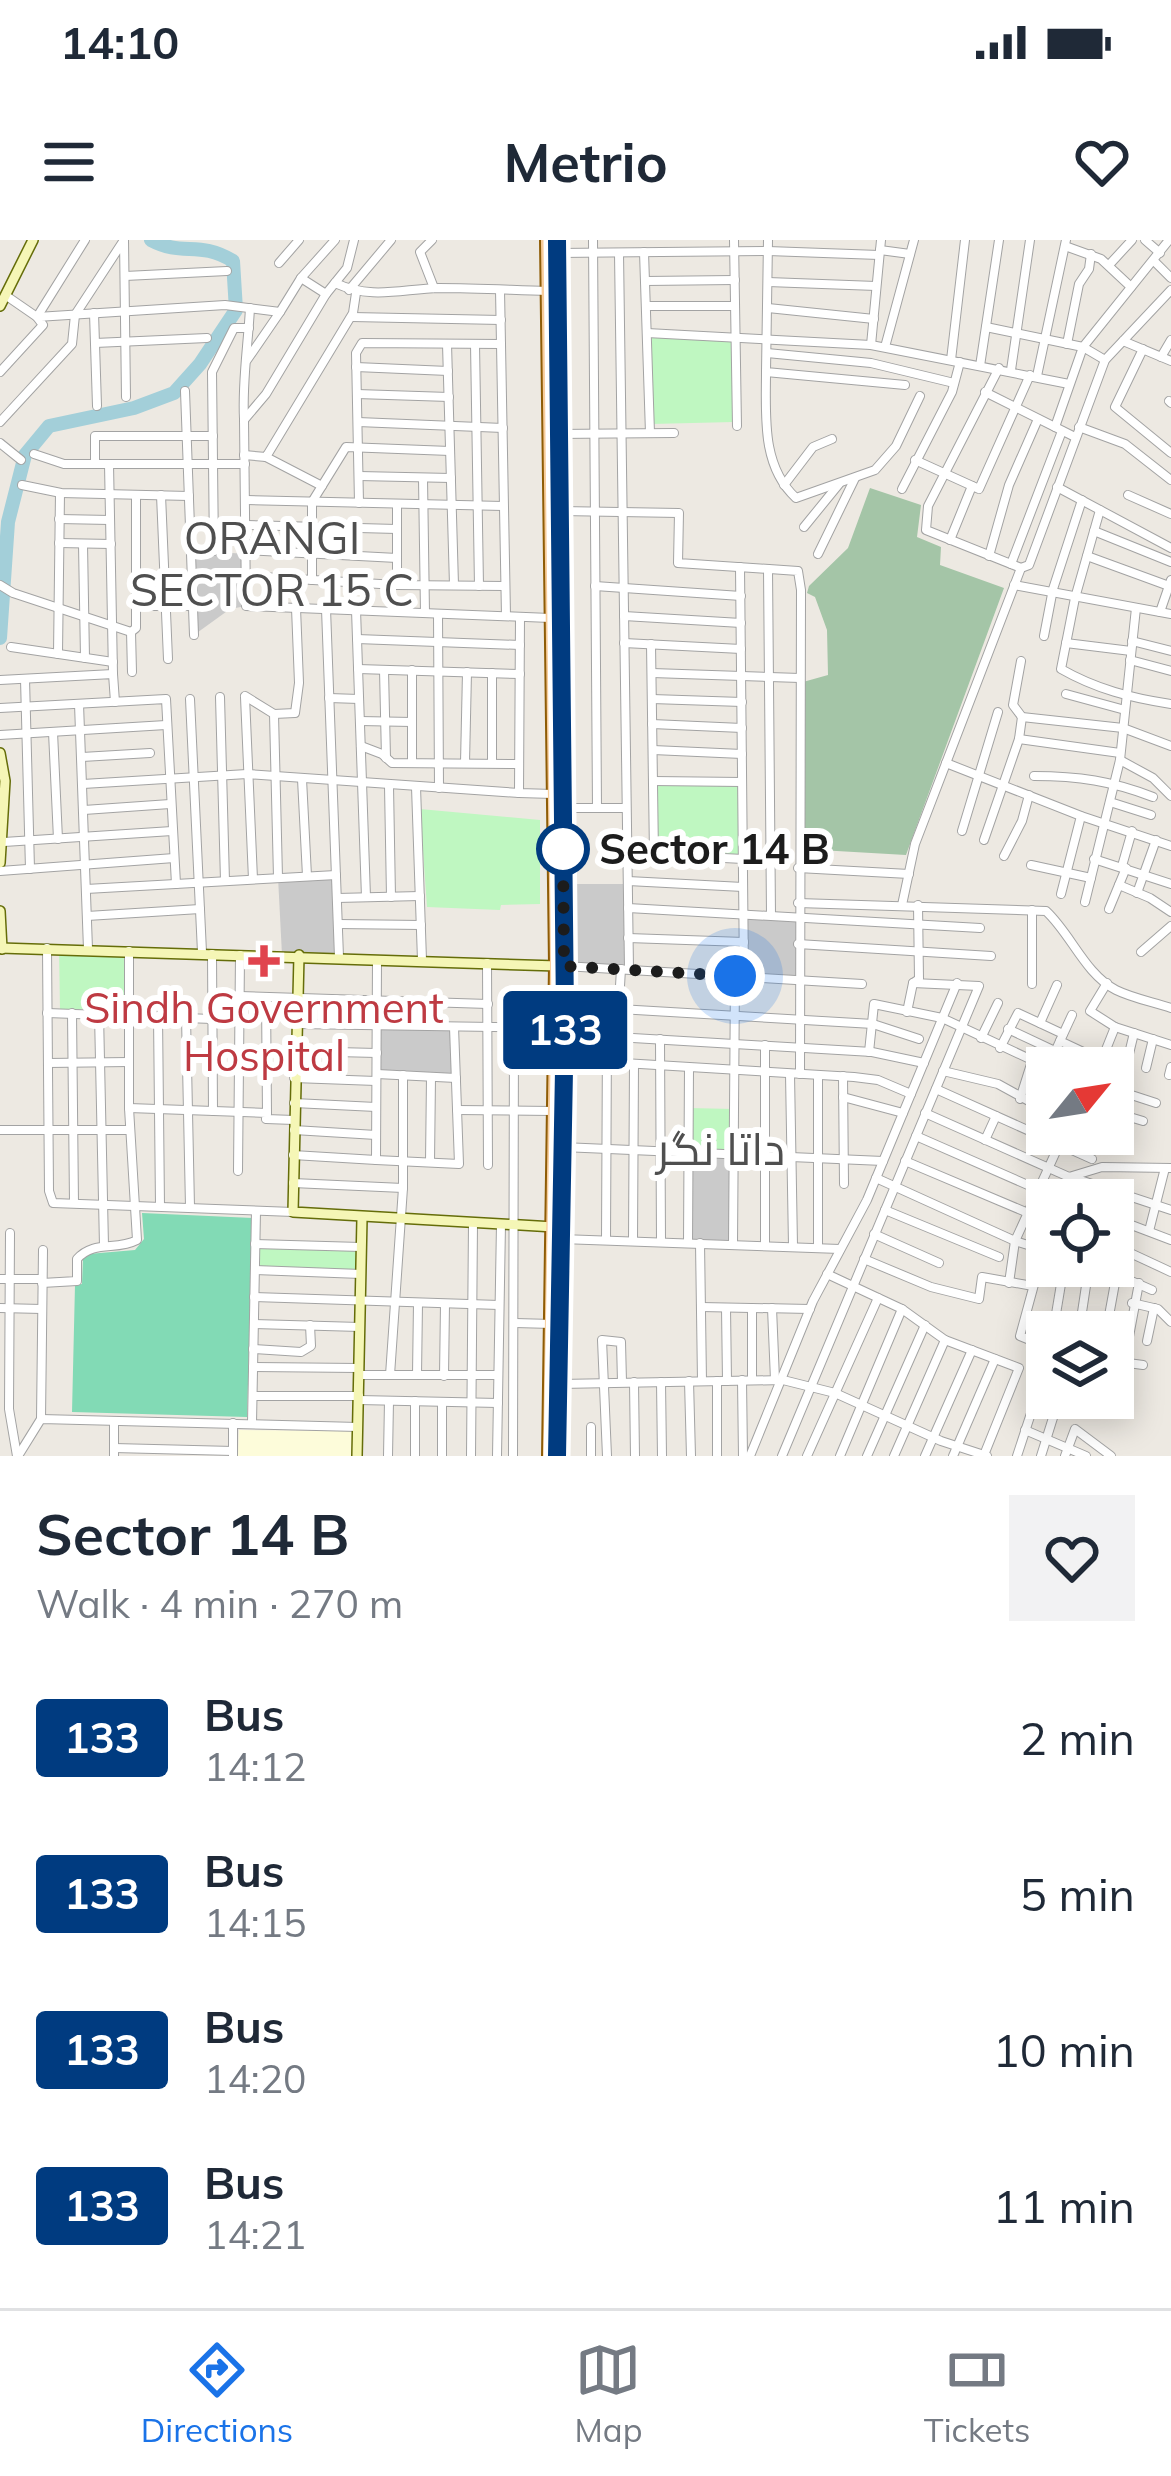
<!DOCTYPE html>
<meta charset="utf-8">
<style>
body{margin:0;font-family:Mulish,Cairo,sans-serif;background:#f2f2f3;color:#1f2937;height:100vh;display:flex;flex-direction:column;font-size:45px;white-space:nowrap}
*{box-sizing:border-box;margin:0}
p{font-size:39px;color:#747a83}
.icon{flex:none;width:66px;height:66px;fill:none;stroke:currentColor;stroke-width:2;stroke-linecap:round;stroke-linejoin:round}
.map{position:relative;height:1216px;overflow:hidden}
.drawer{display:flex;flex-direction:column;background:#fff;flex:1}
.drawer>*{flex:none}
.badge{padding:0 24px;border-radius:9px;font-size:42px;line-height:78px}
.needle{width:78px;rotate:60deg}
.buttons{position:absolute;left:1026px;top:807px;display:grid;gap:24px}
.buttons a{display:grid;place-items:center;width:108px;height:108px;border-radius:0px;background:#fff;box-shadow:0 6px 30px #0003;font-size:60px}
.you{position:absolute;width:60px;height:60px;margin:-30px;border:9px solid #fff;border-radius:50%;background:#1a73e8;box-shadow:0 0 0 18px #1a73e833}
.map>.badge{position:absolute;translate:-50% -50%;box-shadow:0 0 0 6px #fff}
.round{display:grid;place-items:center;flex:none;width:126px;height:126px;border-radius:0px;background:#f2f2f3}
.overview{display:flex;align-items:center;justify-content:space-between;height:204px;padding:0 36px}
h1{font-size:57px;font-weight:700;line-height:90px}
ul{padding:0;list-style:none}
li{display:flex;align-items:center;gap:36px;height:156px;padding:0 36px}
li div{flex:1}
li b{display:block;font-size:45px}
li em{font-style:normal}
li .badge{min-width:132px;font-weight:700;text-align:center}
.status{display:flex;justify-content:space-between;align-items:center;height:84px;padding:0 60px;background:#fff;direction:ltr}
.status svg{height:33px;fill:currentColor}
header{display:flex;justify-content:space-between;align-items:center;height:156px;padding:0 36px;background:#fff;font-size:54px;font-weight:700}
.tabs{display:flex;justify-content:space-around;align-items:center;height:168px;border-top:3px solid #e0e1e3;background:#fff;font-size:33px;color:#747a83}
.tabs a{display:grid;justify-items:center;gap:6px}
.tabs .active{color:#1a73e8}
.map>svg:first-child{display:block}
</style>
<div class="status"><b>14:10</b><svg viewBox="0 0 49 12"><path d="M0 12V9h3v3zM5 12V6h3v6zM10 12V3h3v9zM15 12V0h3v12zM26 1h20v11H26zM47 4h2v5h-2z"/></svg></div>
<header><svg class="icon" aria-label="menu" viewBox="0 0 24 24"><path d="M4 6h16M4 12h16M4 18h16"/></svg>Metrio<svg class="icon" aria-label="heart" viewBox="0 0 24 24"><path d="M12 20l-8-8c-3-5 5-10 8-4 3-6 11-1 8 4z"/></svg></header>
<div class="map">
<svg width="1171" height="1216" viewBox="0 0 1171 1216">
<rect width="100%" height="100%" fill="#ede9e2"/>
<path fill="#fdfcda" d="M239,1190l115,1v25h-116z"/>
<g fill="#cacaca">
<path d="M190,310l56,4v52l-16,3 -36,26z"/>
<path d="M336,635l3,82 -57,-2 -4,-78z"/>
<path d="M564,644h62l3,85 -65,-3z"/>
<path d="M745,674l53,3v62l-54,-2z"/>
<path d="M377,787h77l2,51 -79,-4z"/>
<path d="M689,914l45,3 -1,87 -45,-1z"/>
</g>
<path fill="#a4c5a7" d="M870,248l51,17 -4,32 24,10 -1,18 64,23 -98,267 -104,-6 1,-167 25,-7 -1,-45 -12,-33 -8,-4 2,-7 39,-38z"/>
<g fill="#bff7c1">
<path d="M652,94h79l3,88 -83,2z"/>
<path d="M653,541l89,1 1,77 -89,-4z"/>
<path d="M420,569l120,11v84l-39,1 -1,5 -73,-3z"/>
<path d="M59,708l70,2v60l-69,-1z"/>
<path d="M689,868l45,1v48l-45,-3z"/>
<path d="M255,1004l106,3v27l-106,-4z"/>
</g>
<path fill="#82dab5" d="M142,973l111,5 -6,199 -175,-5 3,-127 7,-1 1,-26 5,-4 47,-4 9,-11z"/>
<g fill="none" stroke-linecap="round" stroke-linejoin="round">
<path stroke="#a3cfd9" stroke-width="14" d="M0,398l8,-116 17,-67 24,-29 85,-18 40,-15 26,-29 36,-54 -3,-49c-34,-21 -50,-4 -82,-21"/>
<g stroke="#a3a3a3" stroke-width="10">
<g id="street">
<path d="M354,0l-7,28 -21,26 -60,100 -22,26 2,186 304,12"/>
<path d="M432,0l-12,12 14,36"/>
<path d="M593,0l4,568"/>
<path d="M734,0l3,186"/>
<path d="M768,0l-2,132 139,13"/>
<path d="M1145,0l15,13"/>
<path d="M1065,6l36,13 30,28"/>
<path d="M880,10l30,4"/>
<path d="M644,12l6,181"/>
<path d="M558,13l210,-2 111,4"/>
<path d="M619,13l10,716"/>
<path d="M1154,21l17,17"/>
<path d="M279,23l20,-23"/>
<path d="M1109,25l23,-25"/>
<path d="M125,36l102,-5"/>
<path d="M301,38l34,-38"/>
<path d="M645,41l90,-1"/>
<path d="M768,42l108,4"/>
<path d="M335,43c37,17 66,6 104,5 36,0 72,2 108,3"/>
<path d="M349,50l42,-50"/>
<path d="M500,50l6,326"/>
<path d="M8,57l29,20 48,-77"/>
<path d="M646,66h89"/>
<path d="M768,68l106,11"/>
<path d="M94,73l3,93"/>
<path d="M352,77l149,3"/>
<path d="M986,87l97,20 22,13"/>
<path d="M647,93l224,12 198,39"/>
<path d="M1123,101l48,20"/>
<path d="M95,103l112,-5"/>
<path d="M447,104l7,241"/>
<path d="M475,104l4,242"/>
<path d="M1067,104l12,-60 10,-15 2,-15"/>
<path d="M871,105l10,-105"/>
<path d="M885,107l29,-107"/>
<path d="M1143,109l-28,58 56,46"/>
<path d="M767,113l104,10 83,20"/>
<path d="M1161,117l10,-17"/>
<path d="M247,120l33,-48"/>
<path d="M951,120l14,-120"/>
<path d="M980,126l19,-126"/>
<path d="M356,127l92,4"/>
<path d="M999,128l-71,138 -2,24 95,38"/>
<path d="M1011,130l19,-130"/>
<path d="M0,132l43,-47 -6,-8 188,-12 55,7 21,-34 25,16"/>
<path d="M766,132c0,43 -5,94 30,126l79,-28 21,-24 24,-50"/>
<path d="M1037,136l29,-136"/>
<path d="M185,151l9,244"/>
<path d="M985,152l90,45"/>
<path d="M357,154l92,3"/>
<path d="M1169,161l2,2"/>
<path d="M244,179c-2,-38 4,-73 6,-111"/>
<path d="M0,182l72,-78 3,-29 49,-75 2,157"/>
<path d="M358,182l145,6"/>
<path d="M1055,187l28,-80 86,-107"/>
<path d="M1079,187l46,17 46,36"/>
<path d="M555,194l119,-1"/>
<path d="M0,203l21,17"/>
<path d="M34,214l30,10h181"/>
<path d="M244,215l22,2 87,-144 3,-20"/>
<path d="M266,217l56,29"/>
<path d="M915,220l64,29 51,-114"/>
<path d="M95,224v-28h118"/>
<path d="M109,224l4,210"/>
<path d="M359,236l92,2"/>
<path d="M423,238l2,135"/>
<path d="M22,245l39,8 128,3"/>
<path d="M784,245l29,-38 19,-8"/>
<path d="M1057,247l114,61"/>
<path d="M902,249l50,-97 8,-30"/>
<path d="M161,255l7,164"/>
<path d="M1128,255l43,19"/>
<path d="M247,260l256,6"/>
<path d="M359,263l-3,-150 6,-10 139,1"/>
<path d="M397,264v81l108,1"/>
<path d="M1100,270l-25,88 -14,71c35,20 70,29 110,35"/>
<path d="M561,271l118,2 -1,50 120,8 3,19 -1,484"/>
<path d="M59,279l51,1"/>
<path d="M247,285l150,4"/>
<path d="M804,287l35,-43"/>
<path d="M1094,291l77,31"/>
<path d="M950,300l22,-54"/>
<path d="M59,303l52,1"/>
<path d="M83,304l2,114"/>
<path d="M246,310l151,8"/>
<path d="M214,311l-2,-179 22,-44h15"/>
<path d="M818,314l37,-76"/>
<path d="M989,316l20,-71 29,-66"/>
<path d="M1087,316l82,30"/>
<path d="M1011,324l51,-133"/>
<path d="M740,327l4,410"/>
<path d="M768,329l3,346"/>
<path d="M246,336l151,9"/>
<path d="M312,340v-78l34,-55 104,4"/>
<path d="M0,345l13,8 118,39 1,40"/>
<path d="M1014,345l157,29"/>
<path d="M595,346l146,10"/>
<path d="M136,366h56"/>
<path d="M326,369l13,348"/>
<path d="M356,370l10,287"/>
<path d="M1160,372l11,-32"/>
<path d="M438,374l1,174"/>
<path d="M624,376l117,7"/>
<path d="M520,377l-1,176 34,1"/>
<path d="M131,392l5,-4v-133"/>
<path d="M1044,396l9,-47 29,-89"/>
<path d="M357,399l163,6"/>
<path d="M1132,401l39,10"/>
<path d="M624,403l117,6"/>
<path d="M1066,403l65,8"/>
<path d="M651,404l3,211"/>
<path d="M11,407l102,15"/>
<path d="M58,414l2,-161"/>
<path d="M1130,420l41,11"/>
<path d="M1021,421l-8,44 9,12 101,11 48,18"/>
<path d="M358,429l162,5"/>
<path d="M384,430l2,88"/>
<path d="M412,430v93"/>
<path d="M492,433v90"/>
<path d="M652,433l148,5"/>
<path d="M25,439l5,190"/>
<path d="M0,440l113,-6 2,28"/>
<path d="M1066,454l59,16"/>
<path d="M245,456l29,18 4,163"/>
<path d="M220,457l5,184"/>
<path d="M245,457l8,182"/>
<path d="M329,458l30,1"/>
<path d="M190,459l12,253"/>
<path d="M652,459l90,3"/>
<path d="M79,464l9,245"/>
<path d="M0,468l166,-9 10,185"/>
<path d="M274,474l21,-1 4,-30 -3,-75"/>
<path d="M360,481l52,1"/>
<path d="M652,484l90,4"/>
<path d="M53,492l5,107"/>
<path d="M0,495l166,-10"/>
<path d="M1019,499l101,14"/>
<path d="M361,506l21,8 10,9 127,1"/>
<path d="M653,510l89,4"/>
<path d="M82,517l68,-4"/>
<path d="M1120,520l33,18 18,18"/>
<path d="M465,523l2,-91"/>
<path d="M946,523l135,53 90,30"/>
<path d="M1034,536c44,0 78,5 119,21"/>
<path d="M302,539l5,97"/>
<path d="M653,541l89,1"/>
<path d="M83,544l164,-10 272,19"/>
<path d="M389,546l2,111"/>
<path d="M416,547l6,173"/>
<path d="M1110,562l41,13"/>
<path d="M563,568h63"/>
<path d="M84,570l86,-6"/>
<path d="M962,591l36,-119"/>
<path d="M984,600l35,-101 3,-22"/>
<path d="M4,602l168,-11"/>
<path d="M627,613l116,6"/>
<path d="M1004,616l18,-35 7,-26"/>
<path d="M1094,619l77,25"/>
<path d="M1031,625l60,13"/>
<path d="M1122,626l10,-35"/>
<path d="M798,628l111,6"/>
<path d="M0,631l174,-13"/>
<path d="M628,641l115,6"/>
<path d="M1119,645l31,13 21,14"/>
<path d="M86,649l250,-14"/>
<path d="M1137,653l19,-53"/>
<path d="M1061,654l20,-78"/>
<path d="M337,658l83,-2"/>
<path d="M1085,662l35,-142 16,-152"/>
<path d="M798,663l248,8c25,23 39,63 70,79 16,8 37,12 55,18"/>
<path d="M902,665l13,-61 106,-276 8,-3 76,-205 66,-70"/>
<path d="M628,668l352,20"/>
<path d="M1109,669l17,-41"/>
<path d="M87,676l113,-7"/>
<path d="M338,684l83,1"/>
<path d="M628,698l116,4"/>
<path d="M798,704l193,12"/>
<path d="M47,708l2,243 4,12 240,9"/>
<path d="M1141,712l30,-26"/>
<path d="M212,714l1,157"/>
<path d="M487,723l1,202"/>
<path d="M564,726l298,18"/>
<path d="M1107,743l-17,28 25,16 56,18"/>
<path d="M1032,744v-74"/>
<path d="M240,756l248,8"/>
<path d="M266,757l1,116"/>
<path d="M619,769l254,15 46,15"/>
<path d="M907,772l6,-29 6,-4 -1,-74"/>
<path d="M47,773l193,7"/>
<path d="M72,773l2,190"/>
<path d="M99,774l5,232"/>
<path d="M158,776l2,190"/>
<path d="M186,777l4,190"/>
<path d="M1040,783l17,-38"/>
<path d="M296,784l257,4"/>
<path d="M1008,789l47,22"/>
<path d="M565,794l307,18 52,11"/>
<path d="M617,797l4,-68"/>
<path d="M981,798l17,-35"/>
<path d="M660,799l1,203"/>
<path d="M1060,801l32,15"/>
<path d="M765,805v201"/>
<path d="M1000,808l18,-35 45,21"/>
<path d="M295,811l82,2"/>
<path d="M869,812l5,-48 68,14 107,50"/>
<path d="M1105,812l10,-25"/>
<path d="M607,822l247,15 24,3 33,14"/>
<path d="M1127,822l7,-29"/>
<path d="M48,823l81,-1"/>
<path d="M1048,827l24,-52"/>
<path d="M1146,828l7,-29"/>
<path d="M943,831l55,13 49,27"/>
<path d="M377,834l79,4"/>
<path d="M790,834l3,172"/>
<path d="M818,835v172"/>
<path d="M1169,835l2,-8"/>
<path d="M843,836l1,108"/>
<path d="M294,838l82,3"/>
<path d="M1025,846l22,6"/>
<path d="M936,849l156,70"/>
<path d="M1113,849l43,14"/>
<path d="M843,857l60,16"/>
<path d="M1020,859l12,-38"/>
<path d="M294,863l82,4"/>
<path d="M129,868l138,5 -1,6 28,1"/>
<path d="M457,870l96,1"/>
<path d="M1113,872l30,9"/>
<path d="M925,873l144,64 33,-10 69,1"/>
<path d="M0,890h130"/>
<path d="M294,890l82,5"/>
<path d="M1098,894l15,7"/>
<path d="M916,896l146,64"/>
<path d="M985,900l11,-24"/>
<path d="M562,907l321,14"/>
<path d="M293,915l83,5 1,-200"/>
<path d="M376,920l83,4 -5,-137"/>
<path d="M905,921l142,60"/>
<path d="M430,922l1,-85"/>
<path d="M238,931l2,-216"/>
<path d="M1071,937l100,33"/>
<path d="M876,938l139,63 32,10"/>
<path d="M293,943l110,5"/>
<path d="M885,970l114,47"/>
<path d="M1113,978l58,22"/>
<path d="M1149,991l16,-63"/>
<path d="M10,993l-1,176 8,47"/>
<path d="M874,994l65,29"/>
<path d="M1047,997l-27,99 27,11"/>
<path d="M561,999l279,10"/>
<path d="M606,1000l1,-204"/>
<path d="M633,1001l1,-177"/>
<path d="M688,1003l1,-175"/>
<path d="M700,1003l2,138"/>
<path d="M255,1004l106,3"/>
<path d="M733,1004l2,-268"/>
<path d="M1113,1005l58,27"/>
<path d="M864,1019l67,28 48,12 3,-22 51,9"/>
<path d="M1097,1026l55,24"/>
<path d="M255,1030l106,4"/>
<path d="M827,1034l75,35 43,31 74,28 -35,87"/>
<path d="M0,1039h42"/>
<path d="M42,1043l35,-2v-22c17,-19 39,-8 60,-19l-8,-132v-157"/>
<path d="M1009,1043l6,-42 49,-107"/>
<path d="M254,1057l245,8"/>
<path d="M1132,1063l26,6 13,13"/>
<path d="M701,1067l109,2"/>
<path d="M0,1068l42,1"/>
<path d="M726,1068l1,73"/>
<path d="M752,1068v72"/>
<path d="M772,1068l3,72"/>
<path d="M515,1083l37,1"/>
<path d="M254,1084l106,3"/>
<path d="M1053,1092l11,-66"/>
<path d="M1079,1092l10,-66"/>
<path d="M1106,1092l11,-60"/>
<path d="M1147,1101l7,-33"/>
<path d="M253,1109l48,3 10,-6 -1,-21"/>
<path d="M1113,1121l30,4"/>
<path d="M1124,1123l15,-80"/>
<path d="M253,1127l106,1"/>
<path d="M359,1135h139"/>
<path d="M390,1135l13,-187v-113"/>
<path d="M417,1135l1,-72"/>
<path d="M444,1136l1,-72"/>
<path d="M742,1140l1,76"/>
<path d="M689,1141l2,75"/>
<path d="M717,1141v75"/>
<path d="M634,1142l1,74"/>
<path d="M661,1142l1,74"/>
<path d="M560,1144l223,-4 52,13 106,48 46,15"/>
<path d="M253,1156h106"/>
<path d="M359,1160l139,3"/>
<path d="M415,1161v55"/>
<path d="M442,1162v54"/>
<path d="M41,1179l2,-169"/>
<path d="M233,1183v32"/>
<path d="M252,1183l4,-212"/>
<path d="M591,1187v29"/>
<path d="M1025,1190l61,26"/>
<path d="M114,1208l119,3"/>
<path d="M18,1216l23,-37 317,8"/>
<path d="M114,1216v-35"/>
<path d="M388,1216l1,-55"/>
<path d="M471,1216l2,-233"/>
<path d="M497,1216l4,-232"/>
<path d="M513,1216l1,-428"/>
<path d="M607,1216l-5,-116 19,2 1,40"/>
<path d="M750,1216l63,-155 54,-101 90,-217"/>
<path d="M782,1216l197,-470 -66,-3"/>
<path d="M807,1216l71,-158"/>
<path d="M840,1216l62,-147"/>
<path d="M867,1216l58,-131"/>
<path d="M894,1216l51,-116"/>
<path d="M925,1216l47,-106"/>
<path d="M953,1216l42,-97"/>
<path d="M1017,1216l20,-61"/>
<path d="M1041,1216l16,-51"/>
<path d="M1065,1216l10,-27 36,27"/>
</g>
</g>
<g stroke="#656d09" stroke-width="12">
<g id="secondary">
<path d="M0,66l33,-66"/>
<path d="M0,513l5,28 -5,82"/>
<path d="M0,671l2,38"/>
<path d="M0,708l558,18"/>
<path d="M299,715l-6,257 261,15"/>
<path d="M357,1216l5,-238"/>
</g>
</g>
<g stroke="#8e5c06" stroke-width="14">
<g id="primary">
<path d="M546,0l9,725 -7,491"/>
<path d="M557,0l8,775 -4,188"/>
<path d="M557,1216l3,-181"/>
</g>
</g>
<use href="#street" stroke="#fff" stroke-width="8"/>
<use href="#secondary" stroke="#f5f6b6" stroke-width="9"/>
<use href="#primary" stroke="#f8cd9c" stroke-width="10"/>
</g>
<g fill="none" stroke-linecap="round" stroke-linejoin="round">
<g stroke="#fff" stroke-width="27">
<path id="line" d="M557,0l8,775 -8,441"/>
</g>
<use href="#line" stroke="#003b80" stroke-width="18"/>
<path stroke="#1c1c1c" stroke-width="12" stroke-dasharray="0 21.6" d="M563,609v-3l1,120 171,10"/>
</g>
<circle fill="#fff" stroke="#003b80" stroke-width="6" cx="563" cy="609" r="24"/>
<path fill="#e0444e" stroke="#fff" stroke-width="4.5" d="M258 703h12v12h12v12h-12v12h-12v-12h-12v-12h12z"/>
<g text-anchor="middle" stroke-width="12" stroke-linejoin="round" paint-order="stroke">
<g font-size="42" font-weight="bold" fill="#1c1c1c" stroke="#fff" text-anchor="start">
<text x="599" y="624">Sector 14 B</text>
</g>
<g font-size="42" fill="#be3a42" stroke="#fff">
<text x="264" y="783">Sindh Government<tspan x="264" dy="48">Hospital</tspan></text>
</g>
<g font-size="45" fill="#4f4f4f" stroke="#fff">
<text x="272" y="314">ORANGI<tspan x="272" dy="52">SECTOR 15 C</tspan></text>
<text x="721" y="925">داتا نگر</text>
</g>
</g>
</svg>
<div class="buttons">
<a><svg class="needle" viewBox="-14 -14 28 28"><path d="M0-13l5 13h-10z" fill="#e53935"/><path d="M0 13l5-13h-10z" fill="#747a83"/></svg></a>
<a><svg class="icon" aria-label="locate" viewBox="0 0 24 24"><circle cx="12" cy="12" r="6"/><path d="M12 2v4M12 18v4M2 12h4M18 12h4"/></svg></a>
<a><svg class="icon" aria-label="layers" viewBox="0 0 24 24"><path d="M12 4l9 5-9 5-9-5zM3 14l9 5 9-5"/></svg></a>
</div>
<div class="you" style="left:735px;top:736px"></div>
<b class="badge" style="left:565px;top:790px;background:#003b80;color:#fff">133</b>
</div>
<section class="drawer">
<div class="overview"><div><h1>Sector 14 B</h1><p>Walk · 4 min · 270 m</p></div><a class="round"><svg class="icon" aria-label="heart" viewBox="0 0 24 24"><path d="M12 20l-8-8c-3-5 5-10 8-4 3-6 11-1 8 4z"/></svg></a></div>
<ul>
<li><span class="badge" style="background:#003b80;color:#fff">133</span><div><b>Bus</b><p>14:12</p></div><em>2 min</em></li>
<li><span class="badge" style="background:#003b80;color:#fff">133</span><div><b>Bus</b><p>14:15</p></div><em>5 min</em></li>
<li><span class="badge" style="background:#003b80;color:#fff">133</span><div><b>Bus</b><p>14:20</p></div><em>10 min</em></li>
<li><span class="badge" style="background:#003b80;color:#fff">133</span><div><b>Bus</b><p>14:21</p></div><em>11 min</em></li>
</ul>
</section>
<nav class="tabs">
<a class="active"><svg class="icon" aria-label="directions" viewBox="0 0 24 24"><path d="M12 3l9 9-9 9-9-9zM9 14v-3h6M13 9l2 2-2 2"/></svg>Directions</a>
<a><svg class="icon" aria-label="map" viewBox="0 0 24 24"><path d="M3 6l6-2 6 2 6-2v14l-6 2-6-2-6 2zM9 4v14M15 6v14"/></svg>Map</a>
<a><svg class="icon" aria-label="tickets" viewBox="0 0 24 24"><path d="M3 7h18v10H3zM15 7v10"/></svg>Tickets</a>
</nav>
